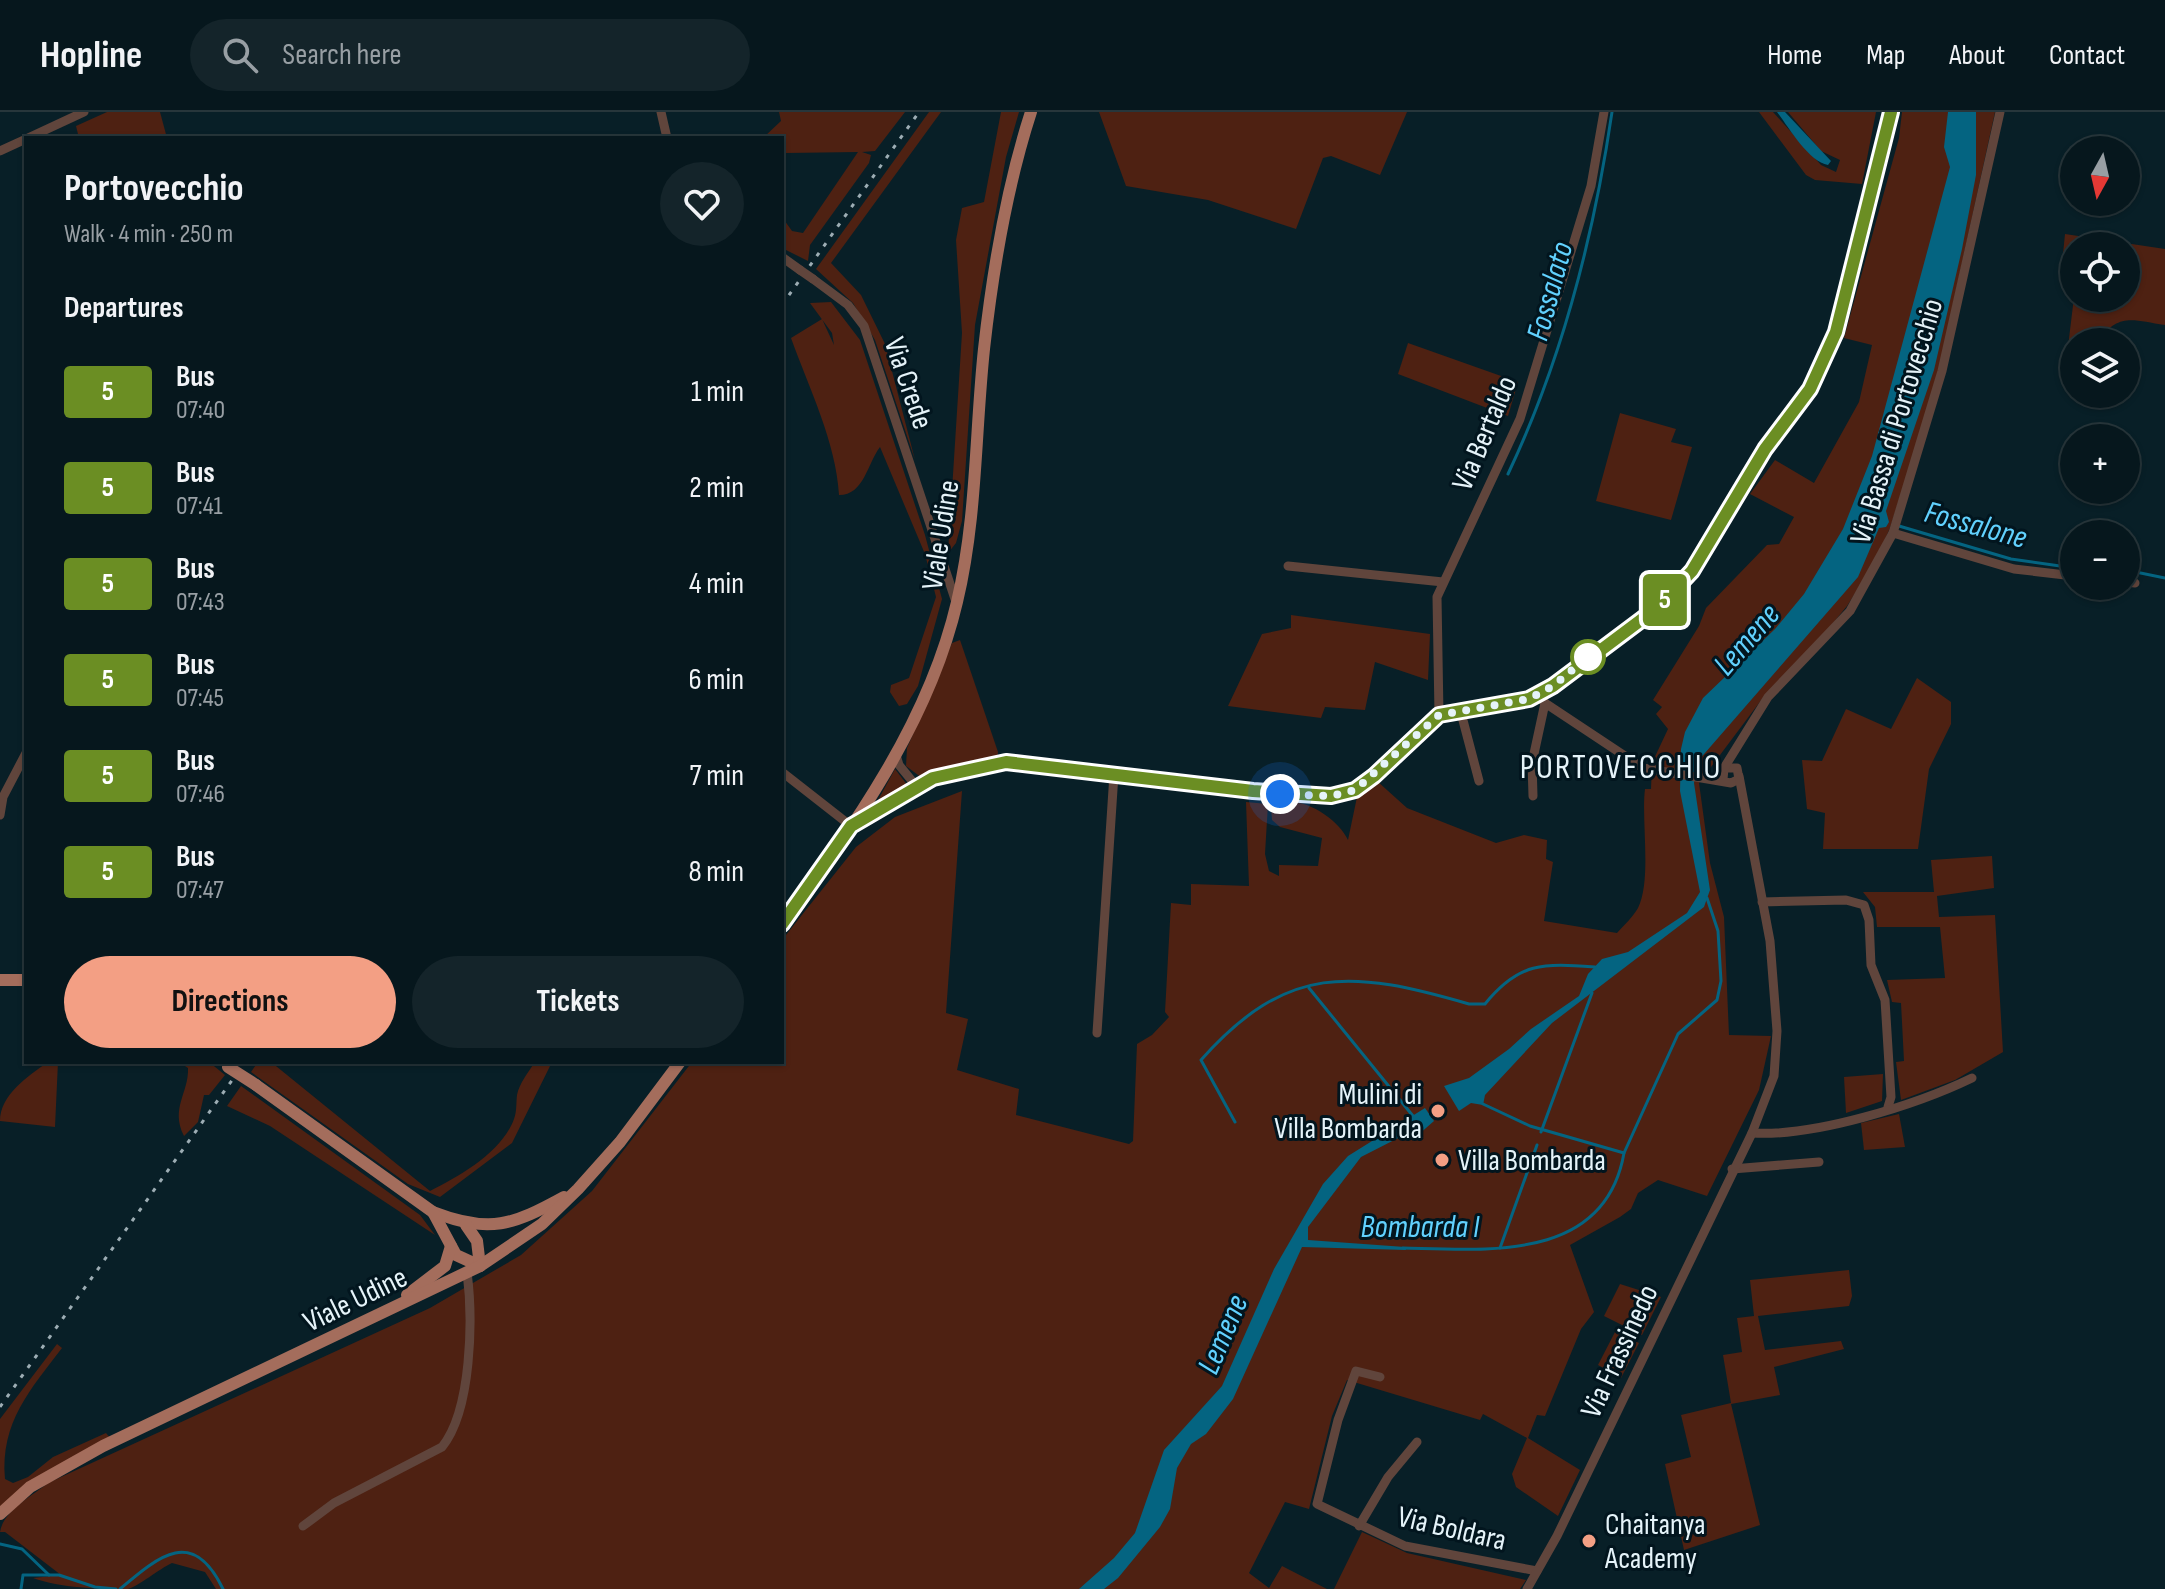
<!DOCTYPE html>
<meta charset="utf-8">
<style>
body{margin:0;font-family:"Sofia Sans Condensed",sans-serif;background:#14242a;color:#f1f3f6;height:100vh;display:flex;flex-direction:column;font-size:30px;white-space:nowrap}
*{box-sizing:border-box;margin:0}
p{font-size:26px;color:#989fa4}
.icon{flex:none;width:44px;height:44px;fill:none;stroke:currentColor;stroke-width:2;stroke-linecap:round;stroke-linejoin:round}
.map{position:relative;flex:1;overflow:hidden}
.drawer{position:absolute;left:24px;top:24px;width:760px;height:928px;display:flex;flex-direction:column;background:#06171d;border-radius:0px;box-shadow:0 2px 6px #0004,0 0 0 2px #27363b}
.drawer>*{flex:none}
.badge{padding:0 16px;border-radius:6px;font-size:28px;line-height:52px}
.needle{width:52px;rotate:188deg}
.fabs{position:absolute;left:2060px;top:24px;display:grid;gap:16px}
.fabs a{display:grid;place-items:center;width:80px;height:80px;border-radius:50%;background:#06171d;box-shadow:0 2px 6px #0004,0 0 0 2px #27363b;font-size:40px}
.you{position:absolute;width:40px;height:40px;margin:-20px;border:6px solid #fff;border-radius:50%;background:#1a73e8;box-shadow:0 0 0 12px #1a73e833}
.map>.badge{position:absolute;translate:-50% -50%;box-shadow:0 0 0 4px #fff}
h2{padding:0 40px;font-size:30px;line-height:72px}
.round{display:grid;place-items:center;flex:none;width:84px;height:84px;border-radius:42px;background:#14242a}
.overview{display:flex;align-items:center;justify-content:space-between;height:136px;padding:0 40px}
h1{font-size:38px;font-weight:700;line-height:60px}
.primary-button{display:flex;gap:16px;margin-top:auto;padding:16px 40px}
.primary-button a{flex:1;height:92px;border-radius:48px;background:#f39f84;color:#111;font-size:32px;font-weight:700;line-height:92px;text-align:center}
.primary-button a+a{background:#14242a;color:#f1f3f6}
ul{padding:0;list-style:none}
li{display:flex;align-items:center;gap:24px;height:96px;padding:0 40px}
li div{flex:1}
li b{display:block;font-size:30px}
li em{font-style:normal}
li .badge{min-width:88px;font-weight:700;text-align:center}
header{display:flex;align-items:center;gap:48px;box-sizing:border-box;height:112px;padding:0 40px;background:#06171d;border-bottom:2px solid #27363b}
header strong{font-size:38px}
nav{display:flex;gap:44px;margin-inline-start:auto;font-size:28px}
.search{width:560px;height:72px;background:#14242a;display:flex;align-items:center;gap:20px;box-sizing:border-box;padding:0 28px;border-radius:44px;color:#989fa4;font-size:30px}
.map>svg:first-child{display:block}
</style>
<header>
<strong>Hopline</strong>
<div class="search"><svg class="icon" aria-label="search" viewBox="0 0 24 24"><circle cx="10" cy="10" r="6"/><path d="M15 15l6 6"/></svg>Search here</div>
<nav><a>Home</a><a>Map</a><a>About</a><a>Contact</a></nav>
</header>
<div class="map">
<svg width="2165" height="1477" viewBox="0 0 2165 1477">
<rect width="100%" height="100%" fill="#081f27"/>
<g fill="#4e2112">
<path d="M107,0h53l7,26h-88l-3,-12z"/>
<path d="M779,0h126l-30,39 -13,1 9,3 -2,8 -59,82 -2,16 -26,-13v-31l10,14 11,2 55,-81 -72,1 -4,4v-19h-19l18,-17z"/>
<path d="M929,0h12l-110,151 30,32 24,49 30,116 -40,-120 -22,-37 -37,-34z"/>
<path d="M1001,0h18l-13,45 -31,168 -13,196 -6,22 -8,10 14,-220 -6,-93 6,-32 22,-6z"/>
<path d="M1099,0h308l-27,63 -49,-19 -8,2 -27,71 -88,-29 -82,-14z"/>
<path d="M1759,0h14l48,53 15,7 4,-12 -19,-9 -33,-39h88l-14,72 -47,-4 -9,-5z"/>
<path d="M1902,0h93l-60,274 -45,142 -15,34 -28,44 -37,45 -45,44 -66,88 11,80 14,54 5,118 42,1 -12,54 -52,106 -49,-16 -20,13 -7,16 -11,8 -50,28 24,67 -13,17 -36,87 -8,-1 -9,23 52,32 -22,46 -42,-29 -4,-13 15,-36 -44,-24 -3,6 -133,-40 -15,36 -23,93 -24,-7 -36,71 20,15 13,-22 45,23h-1111l-11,-17 -33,-9c-13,6 -33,23 -44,26 -28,0 -68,-1 -95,-11l28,-3 -56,-43h-5c3,-21 32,-36 48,-49l382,-175 91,-53 71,-64 100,-129h90v-122l74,-93 39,-30 67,-26 -16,222 22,6 -11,51 62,19 -3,26 113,29 4,-3 4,-97 15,-9 17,-18 -4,-5 6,-109 20,2v-21l58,2 -3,-84 22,2 -3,50 4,17 10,5v-11l39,1 4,-28 -42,-11 -8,-7 -1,-12c24,-19 67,10 77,32l9,-43 20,-16 30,27 89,35 28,-8 23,5 -1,19 7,3 -9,59 73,12c7,-8 16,-16 21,-25 14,-29 3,-87 7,-119h6l1,-26 16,-34 -12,-15 6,-7 -9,-7 46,-74 7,-18 61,-63 12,-1 15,-27 -44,-23 25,-34 39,23 45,-81 13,-57 -28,-7 55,-200z"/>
<path d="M2065,122l100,15v76c-33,-5 -46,-13 -68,17h-23v13h-7l7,-58 52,1v-52h-52v21l-12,-3z"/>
<path d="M831,190l29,38 65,195 17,64 -24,87 -11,18 -8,2 -9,-14 1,-7 18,-7 27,-81 -11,-43 -45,-107c-13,17 -16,48 -41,48 -3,-53 -30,-107 -48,-157l31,-19 12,26 -2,-12 -22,-30z"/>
<path d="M1408,231l110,39 -10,34 -110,-42z"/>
<path d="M1620,301l56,16 -5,13 21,5 -21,73 -75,-19z"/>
<path d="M1291,503l139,19 -2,46 -53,-18 -10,48 -40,-3 -4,11 -93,-12 34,-72 29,-6z"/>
<path d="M960,528l38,112 -1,7 -75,19 -16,-12 1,-18 45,-105z"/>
<path d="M1917,566l34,24v22l-22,45 -11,80h-95l2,-36 -18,-4 -5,-49 20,1 24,-52 45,20z"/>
<path d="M895,657l13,17 -26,17 -5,-1z"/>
<path d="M1992,744l2,32 -57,8 2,21 56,-2 8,137 -48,28 -54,20 -5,-38 8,-1 -3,-58 -9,-1 -5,-22 58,-2 -5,-51h-63l-2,-20 -12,-15h71l-3,-32z"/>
<path d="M48,950h10l-3,65 -55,-6c0,-26 28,-45 48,-59z"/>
<path d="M179,950h30l16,13 -16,20h-5l-6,27 -14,14c-14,-28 5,-43 4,-68z"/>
<path d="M258,950h13l159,129c30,-15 72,-39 84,-72 3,-8 2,-16 3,-24 2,-11 12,-24 18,-33h17l-40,81 -72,54 -32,-13 -157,-112z"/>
<path d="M1883,962l-1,27 -36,12 -2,-36z"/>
<path d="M241,974l179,129 15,20 -165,-109 -43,-20z"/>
<path d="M1899,1002l6,33 -41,3 -3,-27z"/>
<path d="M1849,1158l3,26 -3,10 -91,10 7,34 76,-9 3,8 -70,18 6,28 -49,9 29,121 -76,25 -19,-86 26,-7 -10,-42 50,-12 -8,-48 19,-3 -5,-34 17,-2 -4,-36z"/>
<path d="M1620,1172l41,13 -19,38 -38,-19z"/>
<path d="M1615,1220l24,11 -18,35 -23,-13z"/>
<path d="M57,1232l5,4c-31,41 -62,74 -57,131l8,4 15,-6 25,-20 53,-24 5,6 -111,69v-89z"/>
<path d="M1362,1420l45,21 119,27 -6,9h-186z"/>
</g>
<g fill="#046481">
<path d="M1777,0h8l46,49 -3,4c-19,-3 -39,-37 -51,-53z"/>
<path d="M1948,0h28v63l-14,74 -28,121 -48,141 3,11 -3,5 -7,1 -21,49 -160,184 -4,22 16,107 -6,17 -152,116 -67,72 -2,10 -12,-2 -12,8 -15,-25 25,-8 40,-29 22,-20 48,-33 9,-22 14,-15 26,-7 59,-39 13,-21 -20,-101 1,-42 4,-17 18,-34 72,-69 29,-35 39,-65 29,-73 78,-289 -6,-20z"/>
<path d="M1425,996l9,13 -16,14 -10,-2 -47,24 -53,70v13l97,7 1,3 -104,-3 -69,152 -27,35 -15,10 -14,24 -7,41 -10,18 -42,51 -14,11h-25l35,-31 21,-25 29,-83 58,-64 52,-117 49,-85 25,-28z"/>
</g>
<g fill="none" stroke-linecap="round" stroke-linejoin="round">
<g stroke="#046481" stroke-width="3">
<path d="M1508,362c53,-112 86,-239 104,-362"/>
<path d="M1899,414l112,33 63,9"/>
<path d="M2126,458l39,8"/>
<path d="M1309,876l104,128"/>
<path d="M1235,1010l-34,-62c86,-97 151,-90 268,-56h16c34,-42 58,-41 110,-37"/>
<path d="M1541,1020l51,-139"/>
<path d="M1624,1041l54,-119 39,-34 4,-19 -3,-50 -11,-33"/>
<path d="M1403,1136c85,2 202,14 221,-95l-94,-27 -47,-22"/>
<path d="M1500,1136l37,-103"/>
<path d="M0,1432l22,5 27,26"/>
<path d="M21,1477l2,-14h36l36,12 21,2"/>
<path d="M120,1477c40,-34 73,-62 103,0"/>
</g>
<g stroke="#60453c" stroke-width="9">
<path d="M661,0l6,26"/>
<path d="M28,26l56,-26"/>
<path d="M0,39l26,-12"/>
<path d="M782,145l18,13"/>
<path d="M813,167l35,26 16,21 92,276"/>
<path d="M1893,421l121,36 60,7"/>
<path d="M1288,454l155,16"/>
<path d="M2126,470l9,1"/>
<path d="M1538,583l7,8 98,65 88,15 8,-4 -2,-11h-13l-1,12"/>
<path d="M1460,597l19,72"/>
<path d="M1439,603l-2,-118 83,-178 71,-233 13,-74"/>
<path d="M896,643l3,10 18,22"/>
<path d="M1724,656l44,-71 82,-86 43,-78 49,-162 58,-259"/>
<path d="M782,660l69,54 82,-48 73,-16 247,29 78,5 24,-6 19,-14 65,-61 90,-16 24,-13 104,-78 35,-37 73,-122 45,-60 26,-57 55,-220"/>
<path d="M1533,684l-1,-33 13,-60"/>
<path d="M0,703l3,-18 23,-44"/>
<path d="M1762,790l84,-2 18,5 5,15 2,45 14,35 6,97 -3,10"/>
<path d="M1097,921l17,-259"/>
<path d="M1752,1021c62,4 164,-28 220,-55"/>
<path d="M1732,1057l87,-7"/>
<path d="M1380,1265l-24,-6 -18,49 -21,84 88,42 132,25"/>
<path d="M303,1414l31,-23 108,-56c30,-37 31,-129 25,-175"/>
<path d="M1359,1414l29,-49 29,-35"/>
<path d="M1527,1477l30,-53 195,-403 22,-57 3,-45 -7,-90 -31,-165"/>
</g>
<g stroke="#a46d5c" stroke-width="12">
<path d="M782,812c72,-97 147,-202 175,-322 20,-84 18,-168 27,-253 9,-81 22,-160 47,-237"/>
<path d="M0,868h26"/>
<path d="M256,973l177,127c57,22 80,13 131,-15"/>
<path d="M433,1100l23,43 24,11"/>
<path d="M466,1113l11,16 3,25"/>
<path d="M407,1183l38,-29 6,-20"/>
<path d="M0,1402l30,-27 73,-41 377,-180 62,-42 36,-35 42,-47 60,-80"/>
</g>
<g stroke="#9dadb4" stroke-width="3" stroke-dasharray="4 8" stroke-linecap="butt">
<path d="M782,193l137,-193"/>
<path d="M0,1295l245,-345"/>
</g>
<path stroke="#60453c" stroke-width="9" d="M800,158l13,9"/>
<path stroke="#a46d5c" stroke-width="12" d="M228,955l28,18"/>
</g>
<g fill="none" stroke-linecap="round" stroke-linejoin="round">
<g stroke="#fff" stroke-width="18">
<path id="line" d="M782,812l69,-98 82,-48 73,-16 247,29 78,5 24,-6 19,-14 65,-61 90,-16 24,-13 104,-78 35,-37 73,-122 45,-60 26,-57 55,-220"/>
</g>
<use href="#line" stroke="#6b8e23" stroke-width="12"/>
<path stroke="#e5f3f9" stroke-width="8" stroke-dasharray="0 14.4" d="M1280,682l51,2 24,-6 84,-75 90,-16 24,-13 35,-29"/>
</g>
<circle fill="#fff" stroke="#6b8e23" stroke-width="4" cx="1588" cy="545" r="16"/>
<g fill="#f39f84" stroke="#02151e" stroke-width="3">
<circle cx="1438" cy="999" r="8"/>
<circle cx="1442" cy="1048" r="8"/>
<circle cx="1589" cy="1429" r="8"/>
</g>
<g text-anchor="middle" stroke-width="6" stroke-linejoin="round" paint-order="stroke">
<g font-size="30" fill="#e5f3f9" stroke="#02151e">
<text transform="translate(909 271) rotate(71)" y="10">Via Crede</text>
<text transform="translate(1896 309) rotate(-73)" y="10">Via Bassa di Portovecchio</text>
<text transform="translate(1484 321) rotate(-67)" y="10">Via Bertaldo</text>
<text transform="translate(940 423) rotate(-81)" y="10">Viale Udine</text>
<text transform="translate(355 1187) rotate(-26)" y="10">Viale Udine</text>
<text transform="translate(1619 1239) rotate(-65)" y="10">Via Frassinedo</text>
<text transform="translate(1452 1416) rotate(13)" y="10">Via Boldara</text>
</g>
<g font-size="30" fill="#e5f3f9" stroke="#02151e" text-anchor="start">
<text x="1422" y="992" text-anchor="end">Mulini di<tspan x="1422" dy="34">Villa Bombarda</tspan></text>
<text x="1458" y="1058">Villa Bombarda</text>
<text x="1605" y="1422">Chaitanya<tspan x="1605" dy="34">Academy</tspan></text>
</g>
<g font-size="32" font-style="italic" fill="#61d1fe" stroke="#02151e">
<text transform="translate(1549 179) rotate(-75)" y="11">Fossalato</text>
<text transform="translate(1976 412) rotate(15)" y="11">Fossalone</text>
<text transform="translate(1746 527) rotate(-49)" y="11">Lemene</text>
<text x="1420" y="1125">Bombarda I</text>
<text transform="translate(1222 1222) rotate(-67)" y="11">Lemene</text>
</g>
<g font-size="34" letter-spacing="2" fill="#e5f3f9" stroke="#02151e">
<text x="1621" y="666">PORTOVECCHIO</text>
</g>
</g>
</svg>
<div class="fabs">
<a><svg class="needle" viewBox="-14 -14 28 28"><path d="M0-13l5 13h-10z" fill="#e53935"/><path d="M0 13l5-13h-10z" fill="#989fa4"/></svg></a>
<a><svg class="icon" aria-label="locate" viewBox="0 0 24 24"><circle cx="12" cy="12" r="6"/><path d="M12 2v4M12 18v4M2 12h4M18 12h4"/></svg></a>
<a><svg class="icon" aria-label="layers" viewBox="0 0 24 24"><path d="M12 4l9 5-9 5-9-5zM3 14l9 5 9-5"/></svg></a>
<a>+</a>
<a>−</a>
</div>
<div class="you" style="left:1280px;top:682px"></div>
<b class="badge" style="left:1665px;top:488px;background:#6b8e23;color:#fff">5</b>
<section class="drawer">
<div class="overview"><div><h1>Portovecchio</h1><p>Walk · 4 min · 250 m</p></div><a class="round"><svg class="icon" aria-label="heart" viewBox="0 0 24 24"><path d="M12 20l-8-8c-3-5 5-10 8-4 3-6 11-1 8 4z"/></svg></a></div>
<h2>Departures</h2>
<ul>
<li><span class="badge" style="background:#6b8e23;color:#fff">5</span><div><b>Bus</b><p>07:40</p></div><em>1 min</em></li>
<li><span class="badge" style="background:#6b8e23;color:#fff">5</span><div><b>Bus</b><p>07:41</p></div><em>2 min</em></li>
<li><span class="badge" style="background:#6b8e23;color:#fff">5</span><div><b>Bus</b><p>07:43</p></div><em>4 min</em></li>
<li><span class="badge" style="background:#6b8e23;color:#fff">5</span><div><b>Bus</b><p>07:45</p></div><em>6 min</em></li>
<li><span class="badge" style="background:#6b8e23;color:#fff">5</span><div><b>Bus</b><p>07:46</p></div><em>7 min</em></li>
<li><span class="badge" style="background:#6b8e23;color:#fff">5</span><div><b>Bus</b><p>07:47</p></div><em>8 min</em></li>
</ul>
<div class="primary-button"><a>Directions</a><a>Tickets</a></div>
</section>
</div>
